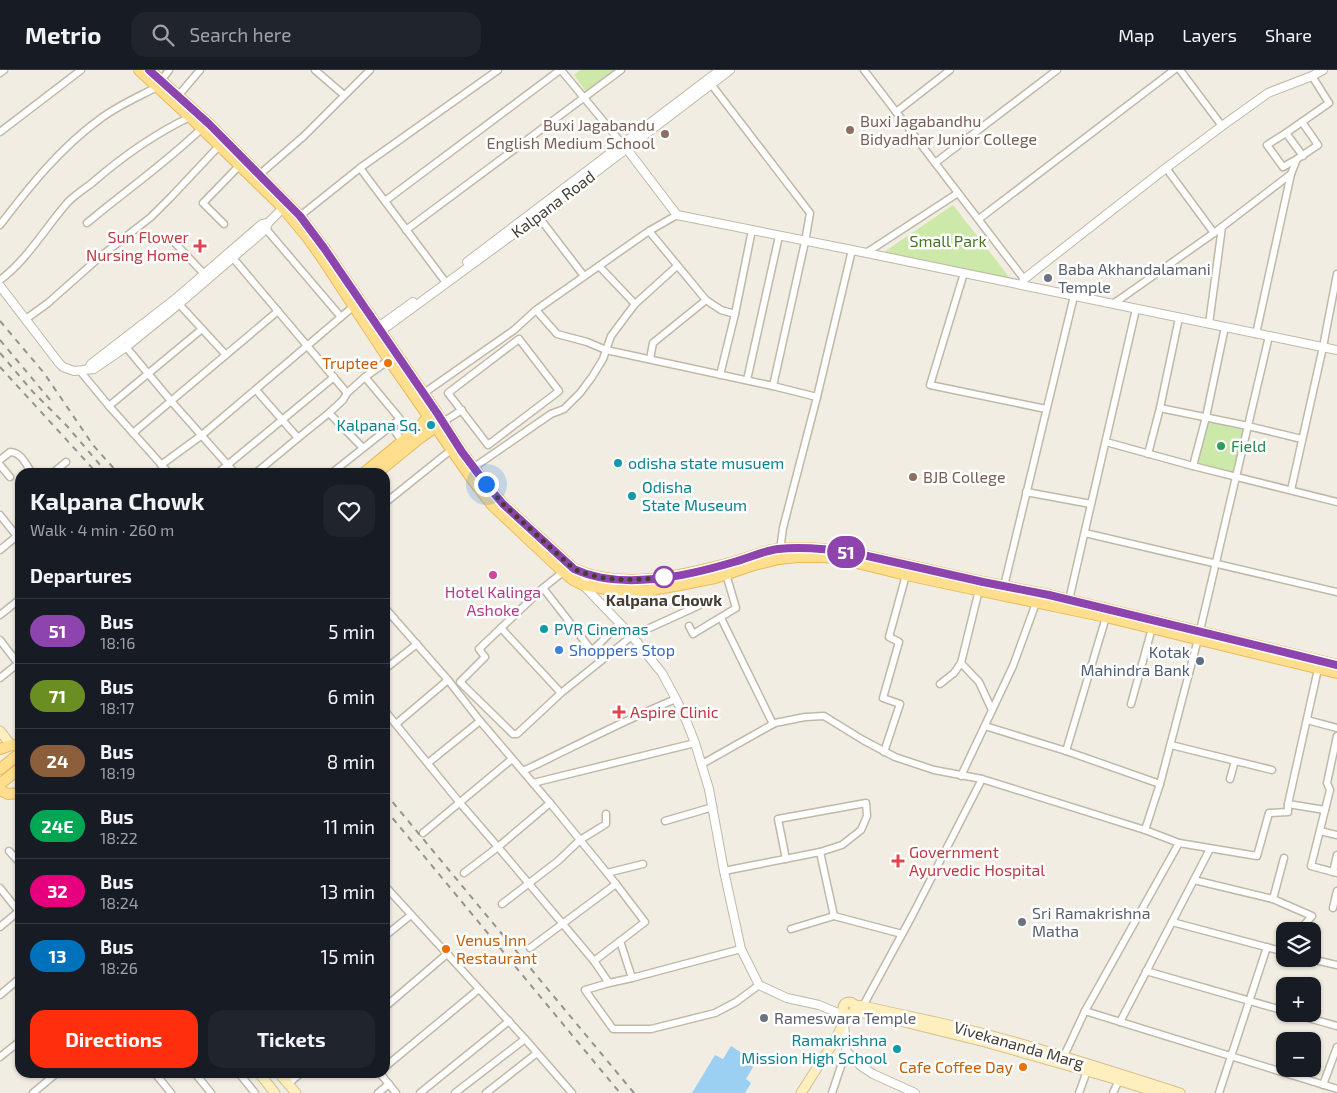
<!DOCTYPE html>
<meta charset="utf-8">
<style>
body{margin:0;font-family:"Exo 2",sans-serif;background:#20242c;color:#f1f3f6;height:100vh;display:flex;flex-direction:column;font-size:19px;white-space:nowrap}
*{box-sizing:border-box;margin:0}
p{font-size:16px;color:#9ea1a6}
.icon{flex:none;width:28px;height:28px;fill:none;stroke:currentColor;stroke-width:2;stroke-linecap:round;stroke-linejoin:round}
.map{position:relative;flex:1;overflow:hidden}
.details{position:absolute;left:15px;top:398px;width:375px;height:610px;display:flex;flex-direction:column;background:#171b24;border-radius:15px;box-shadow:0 1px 4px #0004}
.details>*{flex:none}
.badge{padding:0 10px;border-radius:16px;font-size:18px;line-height:32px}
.fabs{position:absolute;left:1276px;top:852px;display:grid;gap:10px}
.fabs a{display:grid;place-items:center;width:45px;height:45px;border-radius:10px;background:#171b24;box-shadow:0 1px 4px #0004;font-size:25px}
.you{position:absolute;width:25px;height:25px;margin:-12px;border:4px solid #fff;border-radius:50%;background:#1a73e8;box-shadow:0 0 0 8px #1a73e833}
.map>.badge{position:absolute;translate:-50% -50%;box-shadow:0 0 0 2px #fff}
h2{padding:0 15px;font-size:19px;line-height:45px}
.round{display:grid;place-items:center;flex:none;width:52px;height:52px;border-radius:15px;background:#20242c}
.overview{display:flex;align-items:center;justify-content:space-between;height:85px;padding:0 15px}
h1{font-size:24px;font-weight:700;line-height:38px}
.action{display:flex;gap:10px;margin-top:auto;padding:10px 15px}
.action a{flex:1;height:58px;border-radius:15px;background:#ff2e0c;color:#fff;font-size:20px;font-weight:700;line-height:58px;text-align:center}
.action a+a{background:#20242c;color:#f1f3f6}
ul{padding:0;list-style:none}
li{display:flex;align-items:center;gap:15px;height:65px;padding:0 15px;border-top:1px solid #363941}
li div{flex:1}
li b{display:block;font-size:19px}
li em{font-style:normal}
li .badge{min-width:55px;font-weight:700;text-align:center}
header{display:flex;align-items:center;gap:30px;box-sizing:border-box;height:70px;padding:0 25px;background:#171b24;border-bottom:1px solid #363941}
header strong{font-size:24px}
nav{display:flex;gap:28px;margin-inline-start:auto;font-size:18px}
.search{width:350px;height:45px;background:#20242c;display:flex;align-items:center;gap:12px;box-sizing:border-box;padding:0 18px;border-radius:15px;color:#9ea1a6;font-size:19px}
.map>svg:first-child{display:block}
</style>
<header>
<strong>Metrio</strong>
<div class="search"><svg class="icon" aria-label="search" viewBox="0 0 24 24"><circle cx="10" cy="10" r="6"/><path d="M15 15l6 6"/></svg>Search here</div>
<nav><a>Map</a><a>Layers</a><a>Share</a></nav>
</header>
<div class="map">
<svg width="1337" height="1023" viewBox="0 0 1337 1023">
<rect width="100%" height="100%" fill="#f2ede2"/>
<g fill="#cce9a9">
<path d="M580,0h37l-31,22 -12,-17z"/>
<path d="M953,135l60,77 -132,-28z"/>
<path d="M1206,347l42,9 -12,51 -43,-11z"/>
</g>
<path fill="#9bd0f2" d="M731,976l25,16 -10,17 5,4 -6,10h-53l23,-38 8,4z"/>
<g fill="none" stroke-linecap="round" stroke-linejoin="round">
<g stroke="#c0b8a8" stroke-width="9">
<g id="minor">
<path d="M315,0l29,25"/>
<path d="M561,0l63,76"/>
<path d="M864,0l160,209"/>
<path d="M1180,0l42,56"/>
<path d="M0,3l4,-3"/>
<path d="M161,11l8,-11"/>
<path d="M711,14l99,129 -5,29 -32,144"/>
<path d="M178,26l22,-26"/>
<path d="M896,42l54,-42"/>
<path d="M0,62l81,-62"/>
<path d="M1286,63l-19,12 16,22 14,-8"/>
<path d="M1303,86l-17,-23 43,-30 -17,-27"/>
<path d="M935,93l122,-93"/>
<path d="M360,98l84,112"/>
<path d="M1166,98l48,65"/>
<path d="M260,104l44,-38 66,-66"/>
<path d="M385,131l175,-131"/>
<path d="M677,145l-28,16 -113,79 21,24 30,8 19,8 167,36 44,11"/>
<path d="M300,146l60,-48 138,-98"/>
<path d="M538,146l46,60"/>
<path d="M979,149l195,-149"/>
<path d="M87,153c38,-32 79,-60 115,-95"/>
<path d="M224,154l-21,-21 36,-37"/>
<path d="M0,155c30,-39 60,-77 100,-106 17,-13 38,-22 57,-32"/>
<path d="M266,159l75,88"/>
<path d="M406,160l215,-160"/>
<path d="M649,161l57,69 15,10 14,4"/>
<path d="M175,173l29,31"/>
<path d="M866,183l92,-60"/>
<path d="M233,188l114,135"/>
<path d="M599,196l36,38"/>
<path d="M964,203l-34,112 116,24"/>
<path d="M0,210c28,-21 45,-52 68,-78 7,-7 16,-13 24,-19 30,-26 62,-49 98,-66"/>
<path d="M179,234l47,51"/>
<path d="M1113,234l101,-71 77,-59"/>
<path d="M26,249l22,-16 53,-47 50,-39 20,-20 48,-51"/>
<path d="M1209,254l13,-97"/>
<path d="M1256,264l35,-160 6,-15 21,-14 -16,-23"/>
<path d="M519,269l40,52 -71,54 -40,-52z"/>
<path d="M126,277l45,54 63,71"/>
<path d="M650,289l3,-16 53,-43"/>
<path d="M80,301l29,35 59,66"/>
<path d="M720,305l15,-61 17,-84"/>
<path d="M747,310l32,-144"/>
<path d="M256,320l42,48 31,-25"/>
<path d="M424,323l90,-63 22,-20"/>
<path d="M109,336l93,-77"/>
<path d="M1160,338l88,18 54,13"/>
<path d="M443,352l19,-12"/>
<path d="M391,356l11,15"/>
<path d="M133,363l145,-122"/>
<path d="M1106,372l87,24 144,36"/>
<path d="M363,378l-34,-35 14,-13 4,-7 18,-16"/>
<path d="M1148,384l12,-46 19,-90"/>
<path d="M0,390l10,-8c11,0 16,12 21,20"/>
<path d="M0,395l10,12"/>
<path d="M161,395l41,-30 152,-129"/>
<path d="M1193,396l13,-49 19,-90"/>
<path d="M473,398l78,-54 13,-5 16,-16 12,-16 11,-18 8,-23 24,-32 42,-38"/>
<path d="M54,402l12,-10"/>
<path d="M219,402l115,-95"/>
<path d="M257,402l41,-34"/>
<path d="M333,402l67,-53 -35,-42 24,-17"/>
<path d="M1291,420l32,-143 14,-73"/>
<path d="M1026,422l65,12"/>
<path d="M385,433l66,-53"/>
<path d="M0,445l20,25"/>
<path d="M1085,463l252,59"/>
<path d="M0,480l17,-14"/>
<path d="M780,480l3,-22 34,-131 35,-147"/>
<path d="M563,502l-20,16 49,63 28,-28"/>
<path d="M1004,516l70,-290"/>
<path d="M1069,530l67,-291"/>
<path d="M385,538l63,72 32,41 70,82 66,81 29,38 -51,39"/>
<path d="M0,545l20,-16"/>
<path d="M721,548l52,106"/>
<path d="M689,556l4,8 43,-26 -10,-34"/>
<path d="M501,558l42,-40"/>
<path d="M0,570l20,26"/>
<path d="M961,593l18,19 13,28"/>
<path d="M385,599l32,-25"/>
<path d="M0,608l20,-16"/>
<path d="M940,614l14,-11 7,-10 18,-73"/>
<path d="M561,623l-60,-65 -22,21 6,8 -25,25 53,52h4l44,-41 71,-57 68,-31"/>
<path d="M1131,634l21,-76"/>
<path d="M385,641l75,92 38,44 96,114 15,22"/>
<path d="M1307,650l30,8"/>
<path d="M396,654l52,-44"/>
<path d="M985,656l81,25 94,33"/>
<path d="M1171,675l101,25"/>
<path d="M1066,681l40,-134"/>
<path d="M884,682l16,-48 -17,-6 16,-56 -10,-5 17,-62"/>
<path d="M428,693l52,-42"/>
<path d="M702,694l73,-41 30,-6 19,-1 39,24 32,17 39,13 48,9"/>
<path d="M523,701c51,-24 101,-51 153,-72"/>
<path d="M961,706l52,-110 23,-63"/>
<path d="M1230,709l5,-18"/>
<path d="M533,713l162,-40"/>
<path d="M1288,734l37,6 -14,56 26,7"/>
<path d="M1325,740l5,-20 -3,-7 10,-47"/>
<path d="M665,751l48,-14"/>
<path d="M1145,760l15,-46 38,-145 71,-303"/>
<path d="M1320,761l17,4"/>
<path d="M423,763l89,-74"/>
<path d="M1179,773l78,13 12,-43 19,-1v-8l30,-135"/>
<path d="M9,781l11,12"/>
<path d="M786,789l-8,-40 88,-16 1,13 -6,14 -19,15 -22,7"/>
<path d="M724,801l96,-19 14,64 68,18"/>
<path d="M1333,802l4,-17"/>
<path d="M464,803l34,-26 52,-44"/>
<path d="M607,803l36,-9"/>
<path d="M1194,810l79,19 39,17 -13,15"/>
<path d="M385,816l140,153 47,54"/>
<path d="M0,818l20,25"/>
<path d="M1273,829l11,-41"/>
<path d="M502,834l56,-43 22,-21 26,-16v-10"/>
<path d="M1333,838l4,-17"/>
<path d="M1172,852l113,30"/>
<path d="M0,857l19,-16"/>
<path d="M791,859l43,-13"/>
<path d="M385,866l26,-21"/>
<path d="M620,871l12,37"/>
<path d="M530,878l86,-64"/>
<path d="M741,879l-109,29 -23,5 -24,7 28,39h38l64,-16 21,-11 23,-17"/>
<path d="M1311,889l26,6"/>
<path d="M1146,901l139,40"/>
<path d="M0,925l20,-17"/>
<path d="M863,936l50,-92 69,-135 163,51 34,13 -94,168 -21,45"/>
<path d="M385,937l62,-53"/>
<path d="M1085,941l252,78"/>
<path d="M1294,944l43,12"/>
<path d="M1120,952l90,-173"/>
<path d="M0,987l20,-16"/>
<path d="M385,997l94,-78"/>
<path d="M154,1002l17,21"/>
<path d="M194,1002l17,21"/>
<path d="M238,1002l17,21"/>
<path d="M379,1002l17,21"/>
<path d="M288,1014l14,-12"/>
<path d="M1323,1015l14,-38"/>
<path d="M33,1023l25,-21"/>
<path d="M378,1023l11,-9"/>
<path d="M420,1023l89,-72"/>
<path d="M455,1023l70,-54"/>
<path d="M486,1023l51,-40"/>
<path d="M832,1023l14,-42"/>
<path d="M1079,1023l8,-22"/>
<path d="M1113,1023l6,-13"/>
<path d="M1219,1023l48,-146"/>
</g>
</g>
<g stroke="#c0b8a8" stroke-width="10">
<g id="tertiary">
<path d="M626,78l51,67 175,35 485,100"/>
<path d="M467,192l253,-192"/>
<path d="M1023,215l1,-6 142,-111 56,-42 46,-33 44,-17 11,-6"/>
<path d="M0,216l59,77 4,4 11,4 20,-2 32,-22 53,-43 87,-75 2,-6 15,-15"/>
<path d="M374,260l39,-28"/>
<path d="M377,264l161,-118 192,-146"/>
<path d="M88,299l3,-5 83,-64 88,-76 6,-1"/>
<path d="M587,505l-4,10 49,51 30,37 15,28 9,19 9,23 14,46 15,82 17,78 18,36 28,13 32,7 26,11"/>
<path d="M844,952l2,29 15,15 12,8 42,19"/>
</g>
</g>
<g stroke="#d4c190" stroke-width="11">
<g id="secondary">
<path d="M0,661l11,14"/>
<circle cx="849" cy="938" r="6"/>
<path d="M855,935l8,1c27,6 55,12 82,18 80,19 157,44 235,69"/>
<path d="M854,941l54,12 77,19 123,35 51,16"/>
<path d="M258,1002l17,21"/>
<path d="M278,1002l18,21"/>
<path d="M801,1023l34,-53 9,-18 1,-6 -2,-6"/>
</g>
</g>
<g stroke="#e7bc5b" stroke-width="12">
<g id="primary">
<path d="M139,0l51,47 93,91 24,29 13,18 69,105 85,122 18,23 69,65 12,10 10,5 24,4 13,2h26l34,-6 35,-7 39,-13 25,-6 19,-2h28l27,5 53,13 200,42 231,56"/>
<path d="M154,4l55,50 91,92 24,32 113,165 25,39 24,32 17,20 71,65c47,22 112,6 160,-7 15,-4 29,-11 44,-13 25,-3 51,0 76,4l129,29 66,13 288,70"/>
<path d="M365,402l51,-42 12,-13 5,-2"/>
<path d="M378,402l42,-34 20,-14"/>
<path d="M0,679l11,-4 9,1"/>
<path d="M0,699l20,-16"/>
<path d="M0,714l20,-16"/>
<path d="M0,720l8,4 12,-1"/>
</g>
</g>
<use href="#minor" stroke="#fff" stroke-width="6"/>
<use href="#tertiary" stroke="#fff" stroke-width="8"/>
<use href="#secondary" stroke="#ffefbf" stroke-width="9"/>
<use href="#primary" stroke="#ffde8e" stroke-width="10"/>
<g stroke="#939393" stroke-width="2" stroke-dasharray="6 6" stroke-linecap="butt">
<path d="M0,251l44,52 49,72 24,27"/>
<path d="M0,270l51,61"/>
<path d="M0,283l33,39 34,34 39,46"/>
<path d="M0,297l95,104"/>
<path d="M385,723l249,300"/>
<path d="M385,739l235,284"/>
</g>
</g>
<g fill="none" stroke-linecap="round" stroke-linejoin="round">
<g stroke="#fff" stroke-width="11">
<path id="line" d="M149,0l60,54 91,92 24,32 113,165 25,39 24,32 17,20 71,65c47,22 113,7 160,-7 15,-4 29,-11 44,-13 25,-3 51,0 76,4l129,29 66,13 288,70"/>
</g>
<use href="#line" stroke="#8e44ad" stroke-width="8"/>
<path stroke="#443d33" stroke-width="5" stroke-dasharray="0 9" d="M486,414l17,20 71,65c30,14 63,11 95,8h-5"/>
</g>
<g fill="#8d6e63" stroke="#fff" stroke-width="2">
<circle cx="850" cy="60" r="5"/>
<circle cx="665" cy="64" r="5"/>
<circle cx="913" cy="407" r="5"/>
</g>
<g fill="#e0444e" stroke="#fff" stroke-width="2">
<path d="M197.5 168.5h5v5h5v5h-5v5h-5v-5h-5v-5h5z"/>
<path d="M616.5 634.5h5v5h5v5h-5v5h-5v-5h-5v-5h5z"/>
<path d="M895.5 783.5h5v5h5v5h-5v5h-5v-5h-5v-5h5z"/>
</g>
<g fill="#6b7280" stroke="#fff" stroke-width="2">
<circle cx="1048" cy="208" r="5"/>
<circle cx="1022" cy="852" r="5"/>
<circle cx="764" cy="948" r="5"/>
</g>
<g fill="#e8710a" stroke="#fff" stroke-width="2">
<circle cx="388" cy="293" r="5"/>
<circle cx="446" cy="879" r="5"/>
<circle cx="1023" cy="997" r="5"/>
</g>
<g fill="#0f9aa8" stroke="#fff" stroke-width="2">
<circle cx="431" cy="355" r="5"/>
<circle cx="618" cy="393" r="5"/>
<circle cx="632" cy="426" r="5"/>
<circle cx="544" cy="559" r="5"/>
<circle cx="897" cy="979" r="5"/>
</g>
<circle fill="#2e9e5b" stroke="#fff" stroke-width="2" cx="1221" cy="376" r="5"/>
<circle fill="#d1479c" stroke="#fff" stroke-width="2" cx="493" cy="505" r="5"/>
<circle fill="#fff" stroke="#8e44ad" stroke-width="2.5" cx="664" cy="507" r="10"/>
<circle fill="#3f7fe0" stroke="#fff" stroke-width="2" cx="559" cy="580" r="5"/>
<circle fill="#5c6f8a" stroke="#fff" stroke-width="2" cx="1200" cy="591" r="5"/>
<g text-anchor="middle" stroke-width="5" stroke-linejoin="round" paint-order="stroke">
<g font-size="16" fill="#785e54" stroke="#fff" text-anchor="start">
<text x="860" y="57">Buxi Jagabandhu<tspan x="860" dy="18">Bidyadhar Junior College</tspan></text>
<text x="655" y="61" text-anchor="end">Buxi Jagabandu<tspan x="655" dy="18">English Medium School</tspan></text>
<text x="923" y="413">BJB College</text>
</g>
<g font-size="16" fill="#443d33" stroke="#fff">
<text transform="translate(553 134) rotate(-37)" y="6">Kalpana Road</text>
<text transform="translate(1019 975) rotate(16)" y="6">Vivekananda Marg</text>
</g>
<g font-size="16" fill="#be3a42" stroke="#fff" text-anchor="start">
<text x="189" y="173" text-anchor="end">Sun Flower<tspan x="189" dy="18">Nursing Home</tspan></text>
<text x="630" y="648">Aspire Clinic</text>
<text x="909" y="788">Government<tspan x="909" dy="18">Ayurvedic Hospital</tspan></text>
</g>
<g font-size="16" fill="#457725" stroke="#fff">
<text x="948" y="177">Small Park</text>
</g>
<g font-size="16" fill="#5b616d" stroke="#fff" text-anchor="start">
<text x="1058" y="205">Baba Akhandalamani<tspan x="1058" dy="18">Temple</tspan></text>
<text x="1032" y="849">Sri Ramakrishna<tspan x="1032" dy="18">Matha</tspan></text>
<text x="774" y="954">Rameswara Temple</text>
</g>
<g font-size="16" fill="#c56008" stroke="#fff" text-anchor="end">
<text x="378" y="299">Truptee</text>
<text x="456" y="876" text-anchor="start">Venus Inn<tspan x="456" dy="18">Restaurant</tspan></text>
<text x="1013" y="1003">Cafe Coffee Day</text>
</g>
<g font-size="16" fill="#0d838f" stroke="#fff" text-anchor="start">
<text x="421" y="361" text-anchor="end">Kalpana Sq.</text>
<text x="628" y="399">odisha state musuem</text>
<text x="642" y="423">Odisha<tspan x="642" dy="18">State Museum</tspan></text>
<text x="554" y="565">PVR Cinemas</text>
<text x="887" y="976" text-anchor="end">Ramakrishna<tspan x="887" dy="18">Mission High School</tspan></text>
</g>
<g font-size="16" fill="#27864d" stroke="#fff" text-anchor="start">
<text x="1231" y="382">Field</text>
</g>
<g font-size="16" fill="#b23c85" stroke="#fff">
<text x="493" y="528">Hotel Kalinga<tspan x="493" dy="18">Ashoke</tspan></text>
</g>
<g font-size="16" font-weight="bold" fill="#443d33" stroke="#fff">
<text x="664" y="536">Kalpana Chowk</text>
</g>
<g font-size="16" fill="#366cbe" stroke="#fff" text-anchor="start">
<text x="569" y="586">Shoppers Stop</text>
</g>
<g font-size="16" fill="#4e5e75" stroke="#fff" text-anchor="end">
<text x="1190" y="588">Kotak<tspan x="1190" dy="18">Mahindra Bank</tspan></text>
</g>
</g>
</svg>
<div class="fabs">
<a><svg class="icon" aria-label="layers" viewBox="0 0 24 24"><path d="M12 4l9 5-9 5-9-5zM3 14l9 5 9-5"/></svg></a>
<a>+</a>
<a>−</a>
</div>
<div class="you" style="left:486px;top:414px"></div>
<b class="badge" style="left:846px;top:482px;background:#8e44ad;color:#fff">51</b>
<section class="details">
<div class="overview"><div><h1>Kalpana Chowk</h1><p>Walk · 4 min · 260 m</p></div><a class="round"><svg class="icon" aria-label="heart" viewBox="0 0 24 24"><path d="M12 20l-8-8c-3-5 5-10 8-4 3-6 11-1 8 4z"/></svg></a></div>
<h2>Departures</h2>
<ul>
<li><span class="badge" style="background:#8e44ad;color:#fff">51</span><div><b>Bus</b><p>18:16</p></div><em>5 min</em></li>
<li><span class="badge" style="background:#6b8e23;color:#fff">71</span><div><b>Bus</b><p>18:17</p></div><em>6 min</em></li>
<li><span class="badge" style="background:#8b5e3c;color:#fff">24</span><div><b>Bus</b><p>18:19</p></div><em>8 min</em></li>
<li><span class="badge" style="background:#00a651;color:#fff">24E</span><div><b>Bus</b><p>18:22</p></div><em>11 min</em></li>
<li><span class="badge" style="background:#e6007e;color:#fff">32</span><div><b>Bus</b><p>18:24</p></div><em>13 min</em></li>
<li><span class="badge" style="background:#0072bc;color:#fff">13</span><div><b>Bus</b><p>18:26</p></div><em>15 min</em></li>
</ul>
<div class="action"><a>Directions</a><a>Tickets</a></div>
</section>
</div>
